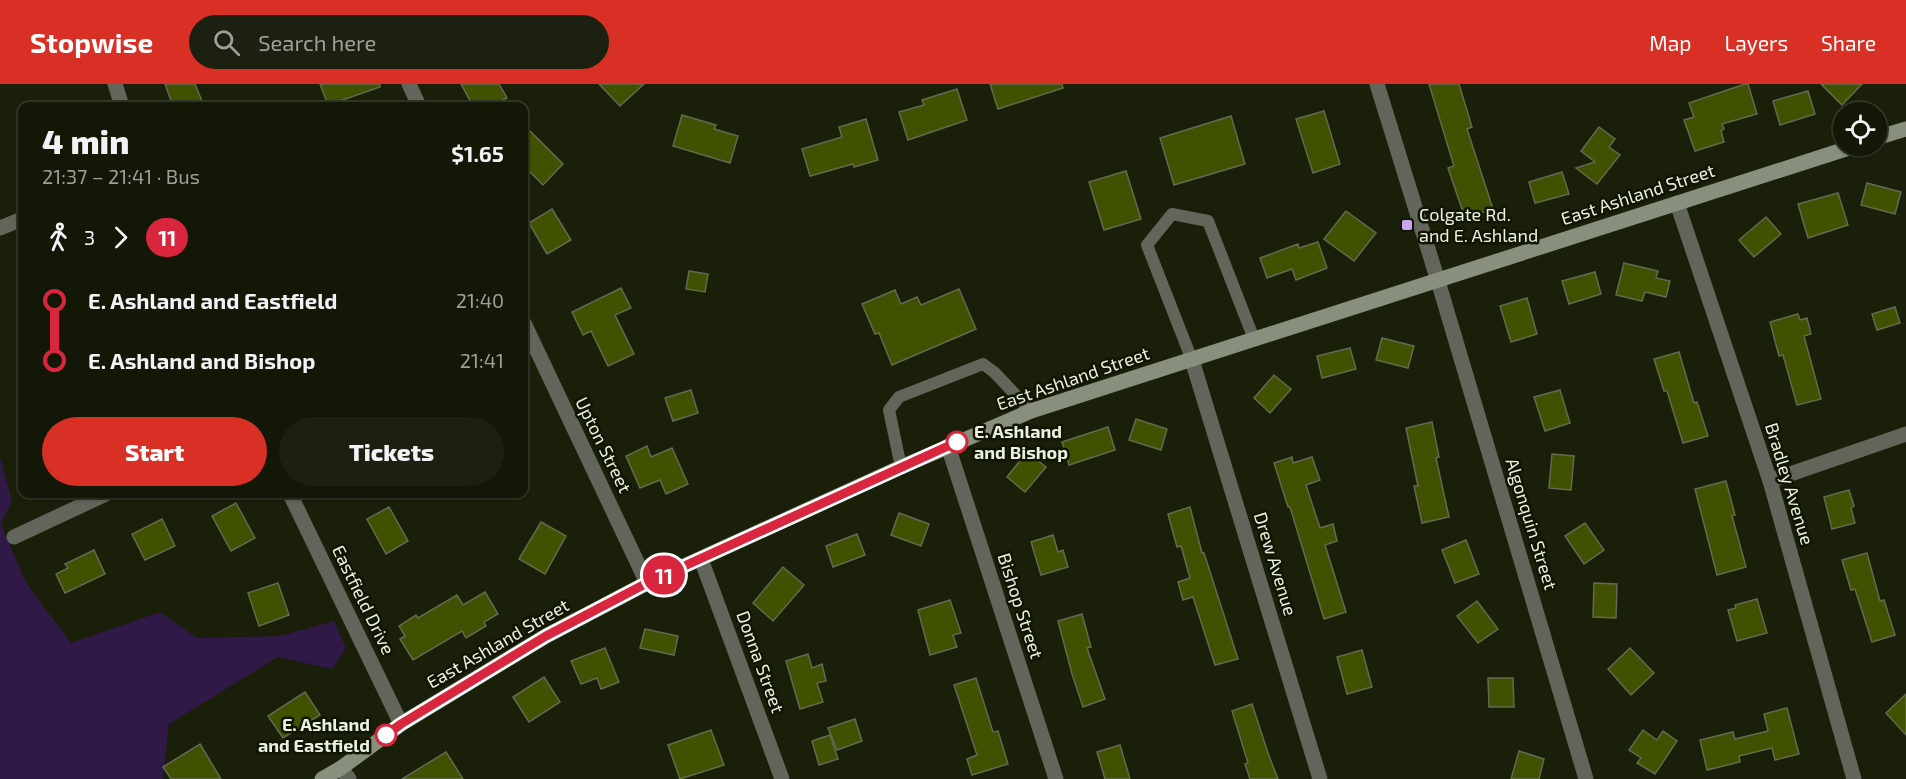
<!DOCTYPE html>
<meta charset="utf-8">
<style>
body{margin:0;font-family:"Exo 2",sans-serif;background:#1c2010;color:#f1f3f6;height:100vh;display:flex;flex-direction:column;font-size:22px;white-space:nowrap}
*{box-sizing:border-box;margin:0}
p{font-size:20px;color:#9d9f9b}
.icon{flex:none;width:33px;height:33px;fill:none;stroke:currentColor;stroke-width:2;stroke-linecap:round;stroke-linejoin:round}
.map{position:relative;flex:1;overflow:hidden}
.panel{position:absolute;left:18px;top:18px;width:510px;height:396px;display:flex;flex-direction:column;background:#131706;border-radius:12px;box-shadow:0 2px 4px #0004,0 0 0 2px #323628}
.panel>*{flex:none}
.badge{padding:0 12px;border-radius:20px;font-size:21px;line-height:39px}
.fabs{position:absolute;left:1833px;top:18px;display:grid;gap:12px}
.fabs a{display:grid;place-items:center;width:54px;height:54px;border-radius:50%;background:#131706;box-shadow:0 2px 4px #0004,0 0 0 2px #323628;font-size:30px}
.map>.badge{position:absolute;translate:-50% -50%;box-shadow:0 0 0 3px #fff}
.legs{display:flex;align-items:center;gap:9px;height:66px;padding:0 24px;font-size:20px}
.legs p{margin-inline-start:auto}
.summary{display:flex;align-items:center;justify-content:space-between;height:102px;padding:0 24px}
h1{font-size:33px;font-weight:800;line-height:45px}
.action{display:flex;gap:12px;margin-top:auto;padding:12px 24px}
.action a{flex:1;height:69px;border-radius:36px;background:#d93025;color:#fff;font-size:24px;font-weight:800;line-height:69px;text-align:center}
.action a+a{background:#1c2010;color:#f1f3f6}
ul{padding:0 24px;list-style:none}
li{display:flex;align-items:center;gap:21px;height:60px;font-size:22px}
li i{display:grid;place-items:center;width:9px;height:100%;margin:0 8px;background:currentColor}
li i::after{content:'';width:15px;height:15px;margin:-8px;border:4px solid;border-radius:50%;background:#131706}
li p{margin-inline-start:auto}
li:first-child i{background:linear-gradient(#0000 50%,currentColor 0)}
li:last-child i{background:linear-gradient(currentColor 50%,#0000 0)}
header{display:flex;align-items:center;gap:36px;box-sizing:border-box;height:84px;padding:0 30px;background:#d93025;color:#fff}
header strong{font-size:28px}
nav{display:flex;gap:33px;margin-inline-start:auto;font-size:21px}
.search{width:420px;height:54px;background:#1c2010;display:flex;align-items:center;gap:15px;box-sizing:border-box;padding:0 21px;border-radius:33px;color:#9d9f9b;font-size:22px}
.map>svg:first-child{display:block}
</style>
<header>
<strong>Stopwise</strong>
<div class="search"><svg class="icon" aria-label="search" viewBox="0 0 24 24"><circle cx="10" cy="10" r="6"/><path d="M15 15l6 6"/></svg>Search here</div>
<nav><a>Map</a><a>Layers</a><a>Share</a></nav>
</header>
<div class="map">
<svg width="1906" height="695" viewBox="0 0 1906 695">
<rect width="100%" height="100%" fill="#191f08"/>
<path fill="#301847" d="M0,373l12,44 -11,23 25,59 45,60 89,-31 37,26 83,-2 54,-15 12,27 -14,21 -54,-12 -109,67 -6,55h-163z"/>
<g fill="#415102" stroke="#626a50" stroke-width="1.5">
<path d="M165,0h30l9,22h-31z"/>
<path d="M320,0h60v3l-52,18z"/>
<path d="M461,0h38l8,14 -17,8h-17z"/>
<path d="M599,0h45l-24,22z"/>
<path d="M990,0h72l1,4 -65,21z"/>
<path d="M1429,0h30l13,43 -5,2 26,80 -28,9 -17,-50 6,-2z"/>
<path d="M1745,0h3l9,30 -35,10 2,5 -3,2 3,11 -29,9 -11,-31 10,-3 -5,-14z"/>
<path d="M1821,0h41l-20,21z"/>
<path d="M957,5l10,31 -59,20 -9,-28 25,-7 -2,-5z"/>
<path d="M1808,7l7,23 -35,11 -7,-24z"/>
<path d="M1324,27l16,53 -27,9 -17,-54z"/>
<path d="M682,31l34,10 -2,4 24,7 -8,27 -57,-17z"/>
<path d="M1231,32l14,48 -71,21 -14,-47z"/>
<path d="M866,35l12,41 -24,7 -1,-3 -43,12 -8,-27 40,-12 -3,-10z"/>
<path d="M524,41l39,39 -20,21 -19,-19z"/>
<path d="M1599,43l16,12 -6,8 11,8 -23,29 -21,-16 19,-6 -14,-11z"/>
<path d="M1126,87l15,48 -37,11 -15,-48z"/>
<path d="M1562,88l7,22 -34,9 -6,-21z"/>
<path d="M1867,99l34,9 -6,22 -34,-9z"/>
<path d="M1838,109l10,32 -40,13 -10,-34z"/>
<path d="M552,125l19,31 -24,14 -18,-31z"/>
<path d="M1346,127l30,22 -22,28 -30,-22z"/>
<path d="M1766,133l15,17 -27,23 -15,-17z"/>
<path d="M1318,158l9,26 -31,12 -4,-11 -25,9 -7,-20 38,-14 1,4z"/>
<path d="M1624,179l34,8 -2,7 14,3 -4,16 -21,-5 -3,9 -26,-6z"/>
<path d="M689,187l19,3 -3,18 -19,-3z"/>
<path d="M1595,188l6,22 -32,10 -7,-23z"/>
<path d="M621,204l10,20 -16,7 19,39 -26,12 -17,-35 -8,4 -11,-23z"/>
<path d="M959,205l17,40 -84,36 -13,-32 -4,1 -13,-30 33,-14 6,14 16,-7 4,8z"/>
<path d="M1527,214l10,36 -26,8 -11,-36z"/>
<path d="M1895,223l5,16 -23,7 -5,-16z"/>
<path d="M1798,230l2,6 7,-2 4,16 -7,2 17,63 -24,6 -14,-50 -4,1 -9,-34z"/>
<path d="M1382,254l32,8 -6,22 -32,-8z"/>
<path d="M1350,264l6,21 -34,9 -5,-22z"/>
<path d="M1679,268l15,51 3,-1 11,34 -25,7 -16,-52h-3l-10,-32z"/>
<path d="M1274,291l17,14 -21,24 -16,-15z"/>
<path d="M691,306l7,23 -25,8 -8,-23z"/>
<path d="M1560,306l10,33 -25,8 -11,-34z"/>
<path d="M1136,335l31,10 -6,21 -32,-10z"/>
<path d="M1432,338l7,35 -3,1 13,59 -27,6 -8,-37h4l-12,-58z"/>
<path d="M1108,343l7,23 -46,15 -7,-23z"/>
<path d="M647,362l4,11 21,-9 16,36 -22,10 -6,-14 -20,8 -14,-32z"/>
<path d="M1027,368l19,15 -21,25 -18,-15z"/>
<path d="M1552,370l22,2 -3,34 -22,-2z"/>
<path d="M1292,373l1,6 19,-6 8,23 -14,5 14,43 13,-4 4,17 -12,4 21,67 -22,7 -34,-112h-2l-14,-44z"/>
<path d="M1726,397l9,34 -3,1 14,51 -29,8 -22,-86z"/>
<path d="M1849,406l5,16 -3,2 4,15 -23,6 -8,-32z"/>
<path d="M236,419l19,35 -24,13 -19,-35z"/>
<path d="M389,423l19,34 -22,13 -19,-35z"/>
<path d="M1190,423l12,46h2l34,106 -23,6 -22,-68 -10,3 -5,-18 12,-4 -9,-32 -4,1 -9,-33z"/>
<path d="M899,429l30,11 -8,22 -30,-11z"/>
<path d="M162,435l13,27 -30,14 -13,-26z"/>
<path d="M541,438l25,14 -21,38 -26,-15z"/>
<path d="M1585,439l19,27 -20,14 -19,-28z"/>
<path d="M857,450l8,21 -32,12 -7,-21z"/>
<path d="M1053,451l5,17 5,-2 5,17 -27,8 -10,-33z"/>
<path d="M1466,456l13,34 -24,9 -13,-33z"/>
<path d="M94,466l11,24 -40,19 -9,-19 12,-6 -3,-4z"/>
<path d="M1867,469l13,48 4,-1 11,35 -23,7 -17,-53 -4,1 -9,-30z"/>
<path d="M783,483l21,18 -31,36 -20,-18z"/>
<path d="M278,499l11,32 -30,11 -11,-33z"/>
<path d="M1594,499l23,1 -1,34 -23,-1z"/>
<path d="M485,508l13,22 -14,8 2,4 -20,12 -4,-7 -49,29 -13,-21 5,-3 -6,-10 17,-11 2,3 39,-23 6,10z"/>
<path d="M1757,515l10,34 -30,8 -9,-31 8,-2 -1,-3z"/>
<path d="M950,516l11,33 -8,2 4,12 -27,8 -12,-45z"/>
<path d="M1477,517l21,28 -20,14 -21,-27z"/>
<path d="M1082,530l9,33 -4,1 18,51 -22,8 -11,-33 -14,-53z"/>
<path d="M645,545l33,7 -4,19 -34,-7z"/>
<path d="M605,564l14,34 -18,7 -4,-11 -16,6 -10,-23z"/>
<path d="M1630,564l24,25 -23,22 -23,-26z"/>
<path d="M1362,566l10,37 -25,7 -10,-37z"/>
<path d="M808,570l4,14 10,-4 4,17 -9,2 6,19 -23,7 -14,-48z"/>
<path d="M544,593l16,25 -31,20 -16,-25z"/>
<path d="M976,594l17,54 5,-1 10,33 -36,11 -5,-16 10,-4 -23,-70z"/>
<path d="M1488,594h25l1,29h-25z"/>
<path d="M305,608l15,23 -37,23 -15,-22z"/>
<path d="M1906,610v41l-20,-22z"/>
<path d="M1252,620l17,52 9,23h-28l-5,-15 3,-1 -16,-52z"/>
<path d="M1787,624l12,46 -24,6 -3,-12 -33,8 1,6 -33,8 -7,-30 33,-8 2,7 33,-8 -4,-17z"/>
<path d="M855,635l7,22 -25,9 -9,-22z"/>
<path d="M711,646l13,35 -44,14 -12,-34z"/>
<path d="M1643,646l14,10 6,-9 14,10 -22,33 -18,-11 4,-5 -12,-8z"/>
<path d="M830,651l8,24 -19,6 -7,-24z"/>
<path d="M200,660l21,35h-50l-8,-12z"/>
<path d="M1120,661l10,34h-25l-8,-27z"/>
<path d="M1519,667l25,8 -5,20h-28z"/>
<path d="M446,668l17,27h-61z"/>
</g>
<g fill="none" stroke-linecap="round" stroke-linejoin="round">
<g stroke="#61655a" stroke-width="12">
<path d="M1192,276l-45,-115 25,-31 36,7 46,118"/>
<path d="M901,383l-12,-57 10,-13 84,-33 11,8 37,39"/>
</g>
<g stroke="#61655a" stroke-width="15">
<path d="M115,0l7,22"/>
<path d="M409,0l10,22"/>
<path d="M1377,0l61,197 148,498"/>
<path d="M1677,119l93,278 84,298"/>
<path d="M0,144l22,-9"/>
<path d="M524,239l123,260"/>
<path d="M1192,276l128,419"/>
<path d="M948,362l108,333"/>
<path d="M1770,397l136,-47"/>
<path d="M290,410l111,230"/>
<path d="M14,453l92,-43"/>
<path d="M701,475l81,220"/>
<path d="M341,684l8,11"/>
</g>
<g stroke="#898f7d" stroke-width="15">
<path d="M1876,54l30,-9"/>
<path d="M322,695l19,-11 60,-44 145,-88 101,-53 254,-116 130,-56 824,-265"/>
</g>
</g>
<g fill="none" stroke-linecap="round" stroke-linejoin="round">
<g stroke="#fff" stroke-width="14">
<path id="line-1" d="M386,651l15,-11 145,-88 101,-53 310,-141"/>
</g>
<use href="#line-1" stroke="#d7263d" stroke-width="9"/>
</g>
<rect fill="#c7a6ef" stroke="#101601" stroke-width="2" x="1401" y="135" width="12" height="12" rx="3"/>
<g fill="#fff" stroke="#d7263d" stroke-width="3">
<circle cx="957" cy="358" r="10"/>
<circle cx="386" cy="651" r="10"/>
</g>
<g text-anchor="middle" stroke-width="5" stroke-linejoin="round" paint-order="stroke">
<g font-size="18" fill="#ebf1e2" stroke="#101601">
<text transform="translate(1638 111) rotate(-18)" y="6">East Ashland Street</text>
<text transform="translate(1073 295) rotate(-19)" y="6">East Ashland Street</text>
<text transform="translate(603 361) rotate(64)" y="6">Upton Street</text>
<text transform="translate(1789 400) rotate(73)" y="6">Bradley Avenue</text>
<text transform="translate(1531 440) rotate(73)" y="6">Algonquin Street</text>
<text transform="translate(1275 480) rotate(73)" y="6">Drew Avenue</text>
<text transform="translate(363 516) rotate(64)" y="6">Eastfield Drive</text>
<text transform="translate(1020 522) rotate(72)" y="6">Bishop Street</text>
<text transform="translate(498 560) rotate(-30)" y="6">East Ashland Street</text>
<text transform="translate(760 578) rotate(70)" y="6">Donna Street</text>
</g>
<g font-size="18" fill="#ebf1e2" stroke="#101601" text-anchor="start">
<text x="1419" y="137">Colgate Rd.<tspan x="1419" dy="21">and E. Ashland</tspan></text>
</g>
<g font-size="18" font-weight="bold" fill="#ebf1e2" stroke="#101601" text-anchor="start">
<text x="974" y="354">E. Ashland<tspan x="974" dy="21">and Bishop</tspan></text>
<text x="370" y="647" text-anchor="end">E. Ashland<tspan x="370" dy="21">and Eastfield</tspan></text>
</g>
</g>
</svg>
<div class="fabs">
<a><svg class="icon" aria-label="locate" viewBox="0 0 24 24"><circle cx="12" cy="12" r="6"/><path d="M12 2v4M12 18v4M2 12h4M18 12h4"/></svg></a>
</div>
<b class="badge" style="left:664px;top:491px;background:#d7263d;color:#fff">11</b>
<section class="panel">
<div class="summary"><div><h1>4 min</h1><p>21:37 – 21:41 · Bus</p></div><b>$1.65</b></div>
<div class="legs"><svg class="icon" aria-label="walk" viewBox="0 0 24 24"><circle cx="13" cy="4" r="2"/><path d="M13 8l-2 6 4 7M11 14l-3 7M7 12l3-4h3l4 4"/></svg>3<svg class="icon" aria-label="forward" viewBox="0 0 24 24"><path d="M9 5l7 7-7 7"/></svg><b class="badge" style="background:#d7263d;color:#fff">11</b></div>
<ul>
<li><i style="color:#d7263d"></i><b>E. Ashland and Eastfield</b><p>21:40</p></li>
<li><i style="color:#d7263d"></i><b>E. Ashland and Bishop</b><p>21:41</p></li>
</ul>
<div class="action"><a>Start</a><a>Tickets</a></div>
</section>
</div>
